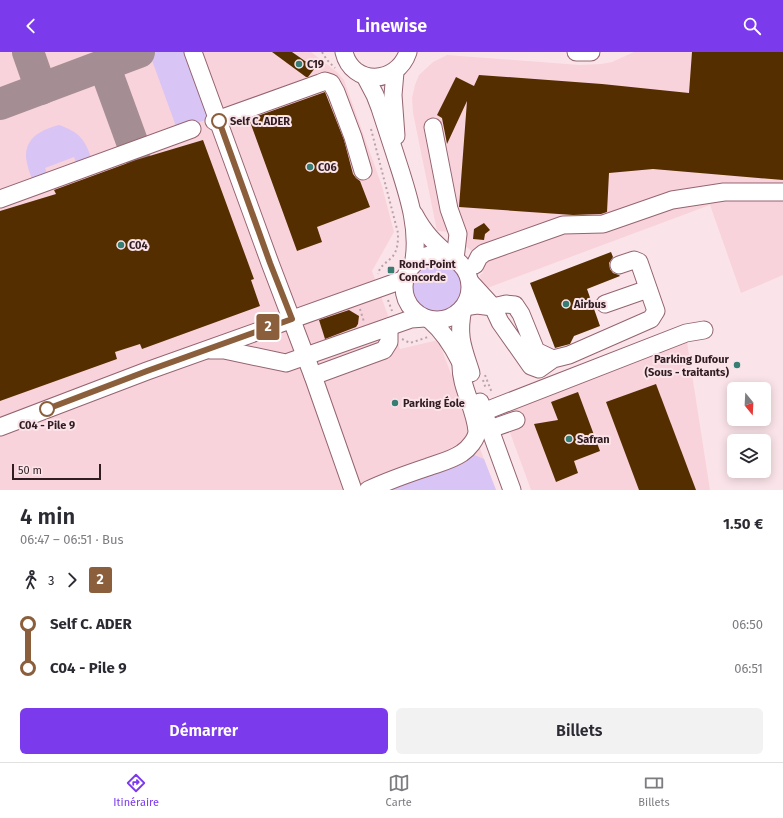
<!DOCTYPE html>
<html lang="fr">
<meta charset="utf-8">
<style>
body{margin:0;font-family:"Fira Sans",sans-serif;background:#f2f2f3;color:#2b2b33;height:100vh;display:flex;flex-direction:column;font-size:15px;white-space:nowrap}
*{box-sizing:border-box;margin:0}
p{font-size:13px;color:#7c7c81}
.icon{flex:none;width:22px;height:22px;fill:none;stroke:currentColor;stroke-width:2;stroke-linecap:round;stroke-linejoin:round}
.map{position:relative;height:438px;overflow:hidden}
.details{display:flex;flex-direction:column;background:#fff;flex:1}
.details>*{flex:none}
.badge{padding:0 8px;border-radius:3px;font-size:14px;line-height:26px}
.needle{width:26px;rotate:162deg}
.buttons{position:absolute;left:727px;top:330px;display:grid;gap:8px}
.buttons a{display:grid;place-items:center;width:44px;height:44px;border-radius:6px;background:#fff;box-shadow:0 2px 10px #0003;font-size:20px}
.scale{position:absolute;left:12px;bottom:10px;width:89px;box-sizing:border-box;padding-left:4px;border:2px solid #301c21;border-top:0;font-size:11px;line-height:14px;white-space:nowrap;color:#301c21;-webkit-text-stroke:3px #fbe4e9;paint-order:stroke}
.map>.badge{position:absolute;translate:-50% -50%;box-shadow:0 0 0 2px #fff}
.legs{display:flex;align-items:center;gap:6px;height:44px;padding:0 20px;font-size:13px}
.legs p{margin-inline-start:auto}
.head{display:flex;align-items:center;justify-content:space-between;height:68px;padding:0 20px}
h1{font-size:22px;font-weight:600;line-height:30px}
.cta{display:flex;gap:8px;margin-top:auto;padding:8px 20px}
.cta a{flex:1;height:46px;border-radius:6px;background:#7c3aed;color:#fff;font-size:16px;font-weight:600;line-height:46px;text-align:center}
.cta a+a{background:#f2f2f3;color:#2b2b33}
ul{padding:0 20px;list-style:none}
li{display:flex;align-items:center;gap:14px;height:44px;font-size:15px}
li i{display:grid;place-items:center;width:6px;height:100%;margin:0 5px;background:currentColor}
li i::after{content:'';width:10px;height:10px;margin:-5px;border:3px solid;border-radius:50%;background:#fff}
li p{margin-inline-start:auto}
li:first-child i{background:linear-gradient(#0000 50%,currentColor 0)}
li:last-child i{background:linear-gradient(currentColor 50%,#0000 0)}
header{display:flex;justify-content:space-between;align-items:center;height:52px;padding:0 20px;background:#7c3aed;color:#fff;font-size:18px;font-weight:600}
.menu{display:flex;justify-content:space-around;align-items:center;height:56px;border-top:1px solid #e1e1e2;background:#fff;font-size:11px;color:#7c7c81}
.menu a{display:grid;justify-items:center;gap:2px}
.menu .current{color:#7c3aed}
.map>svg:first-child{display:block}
</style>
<header><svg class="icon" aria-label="back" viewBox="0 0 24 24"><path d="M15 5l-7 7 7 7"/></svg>Linewise<svg class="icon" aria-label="search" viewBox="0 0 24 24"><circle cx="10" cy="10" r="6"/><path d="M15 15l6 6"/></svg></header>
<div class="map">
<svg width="783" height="438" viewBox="0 0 783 438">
<rect width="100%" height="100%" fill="#fbe4e9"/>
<g fill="#f9d3db">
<path d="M0,0h311l26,20 7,8 38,106 12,46 -22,39 28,78 38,-9 58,150h-496z"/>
<path d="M634,0h149v223l-42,18 -31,-88 -228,85 -2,-15 3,-2 -4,-12 -7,-10 -10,-7 -14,-7 1,-5 -12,-1 -24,-118 -1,-15 3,-13 4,-10 14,-13 14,-7 133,10 21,-1 11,-2z"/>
<path d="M687,290l23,148h-179l-26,-71 5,-12z"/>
</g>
<g fill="#d8c4f5">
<path d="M149,0h38l22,67 -32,10z"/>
<path d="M59,73c20,7 26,14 33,35l-15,5 -3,-8 -29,11 3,8 -15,5c-2,-5 -5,-12 -6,-18 -5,-23 12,-33 32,-38z"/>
<circle cx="438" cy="236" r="26"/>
<path d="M472,402l12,5 12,31h-107l74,-26z"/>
</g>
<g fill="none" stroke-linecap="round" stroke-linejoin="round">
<g stroke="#a48e93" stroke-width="32">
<path d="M28,0l13,37"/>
<path d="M104,13l31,85"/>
<path d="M0,52l139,-52"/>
</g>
</g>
<g fill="#552e00">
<path d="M272,0h20l23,16 -7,9h-2z"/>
<path d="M692,0h91v128l-130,-11 -44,4 -2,39 -6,2 -28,1 -114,-8 8,-106 -20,43 -5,-26 -5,-3 19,-38 18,9 5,-11 123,9 87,9z"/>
<path d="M325,40l19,48 9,34 3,4 4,3 10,26 -53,20 5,15 -25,9 -48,-132z"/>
<path d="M203,88l51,139 -3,1 9,26 -118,43 -2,-5 -25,8 2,7 -117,42v-190l56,-17 -2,-4 82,-30z"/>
<path d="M484,171l6,7 -5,4 -1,6 -11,-1 1,-10z"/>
<path d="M611,200l2,5 -4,6 1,6 3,4 6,2 1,1 -33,13 13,37 -26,10 -4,8 -15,4 -25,-65z"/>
<path d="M349,258l10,6 -1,8 -2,3 -31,12 -6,-19z"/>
<path d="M656,332l40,106h-57l-33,-88z"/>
<path d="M578,340l22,59 -26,10 4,12 -22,9 -22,-58 24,-4 -7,-18z"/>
</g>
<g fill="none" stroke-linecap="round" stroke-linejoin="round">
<g stroke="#946470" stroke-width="19">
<g id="minor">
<path d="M193,0l77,211 43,113 40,114"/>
<path d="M344,0c8,34 53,33 64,0"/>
<path d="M576,0h15"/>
<path d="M395,20l-2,23 3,41"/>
<path d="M365,24l10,19 5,13c5,15 10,31 15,46 11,35 26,74 18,111"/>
<path d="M214,69l106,-38 5,-2 6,2 5,9 17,45 10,34"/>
<path d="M433,75l16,82 9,25 -3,25"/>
<path d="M0,147l192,-70"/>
<path d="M414,162c10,19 20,29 37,43"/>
<circle cx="437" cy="235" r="33"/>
<path d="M475,213l4,-8 5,-4 79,-28 40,-1 69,-24 52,-8h59"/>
<path d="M605,252l43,-15"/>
<path d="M464,255l13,-2 16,2 -22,-24"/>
<path d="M463,257c-6,27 0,39 8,64"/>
<path d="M430,268c14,12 22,25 30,41"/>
<path d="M210,298h14l62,13 125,-44 14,-1"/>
<path d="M553,307l-17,-8 -15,-37 -6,-9 -9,-1 -13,3 7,15 31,44 8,3 14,-10 16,-4 82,-36 5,-8 -17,-49 -5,-2 -15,5"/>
<path d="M313,324l71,-26 5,-8v-15"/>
<path d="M480,350l32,88"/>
<path d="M483,360l203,-79 18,-3"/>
<path d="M0,375l147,-56 258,-92"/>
<path d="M490,377l26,-9"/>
<path d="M368,438c19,-9 39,-16 60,-23 11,-4 24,-7 34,-14 6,-4 15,-14 15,-22 -2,-24 -17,-44 -16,-68"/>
</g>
</g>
<g stroke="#baa4a9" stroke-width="2" stroke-dasharray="2 3" stroke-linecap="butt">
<path d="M322,0l5,8 8,8"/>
<path d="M371,77l27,104c0,8 0,16 -5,23 -5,6 -13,9 -15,18"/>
<path d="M388,248l4,11"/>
<path d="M360,257l4,13"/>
<path d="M402,287l8,4 18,-6"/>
<path d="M485,323l7,18"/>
<path d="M483,328l3,9"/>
</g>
<use href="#minor" stroke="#fff" stroke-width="17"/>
</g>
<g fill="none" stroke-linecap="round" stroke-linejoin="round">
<g stroke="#fff" stroke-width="9">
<path id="line-1" d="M47,357l100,-38 145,-52 -22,-56 -51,-142"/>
</g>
<use href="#line-1" stroke="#8b5e3c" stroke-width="6"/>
</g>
<g fill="#377d73" stroke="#fbe4e9" stroke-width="1.5">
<circle cx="299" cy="12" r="4"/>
<circle cx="310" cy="115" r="4"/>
<circle cx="121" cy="193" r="4"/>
<rect x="387" y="214" width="8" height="8" rx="2"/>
<circle cx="566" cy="252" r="4"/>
<circle cx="737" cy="313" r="4"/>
<circle cx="395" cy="351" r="4"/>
<circle cx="569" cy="387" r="4"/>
</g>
<g fill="#fff" stroke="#8b5e3c" stroke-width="2">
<circle cx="219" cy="69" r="7"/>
<circle cx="47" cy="357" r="7"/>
</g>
<g text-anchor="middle" stroke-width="4" stroke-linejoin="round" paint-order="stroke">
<g font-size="11" font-weight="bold" fill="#301c21" stroke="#fbe4e9" text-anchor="start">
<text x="307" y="16">C19</text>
<text x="318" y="119">C06</text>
<text x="129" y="197">C04</text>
<text x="399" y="216">Rond-Point<tspan x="399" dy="13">Concorde</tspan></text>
<text x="574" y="256">Airbus</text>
<text x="729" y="311" text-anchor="end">Parking Dufour<tspan x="729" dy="13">(Sous - traitants)</tspan></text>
<text x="403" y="355">Parking Éole</text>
<text x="577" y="391">Safran</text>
</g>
<g font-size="11" font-weight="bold" fill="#301c21" stroke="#fbe4e9" text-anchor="start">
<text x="230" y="73">Self C. ADER</text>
<text x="47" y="377" text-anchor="middle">C04 - Pile 9</text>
</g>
</g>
</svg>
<div class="buttons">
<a><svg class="needle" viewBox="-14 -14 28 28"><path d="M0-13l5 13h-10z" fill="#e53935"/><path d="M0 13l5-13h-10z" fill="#7c7c81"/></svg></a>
<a><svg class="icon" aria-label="layers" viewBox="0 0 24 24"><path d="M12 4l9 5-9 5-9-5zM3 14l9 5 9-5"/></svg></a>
</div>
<div class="scale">50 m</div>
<b class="badge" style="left:268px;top:275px;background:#8b5e3c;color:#fff">2</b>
</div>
<section class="details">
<div class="head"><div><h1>4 min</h1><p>06:47 – 06:51 · Bus</p></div><b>1.50 €</b></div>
<div class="legs"><svg class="icon" aria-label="walk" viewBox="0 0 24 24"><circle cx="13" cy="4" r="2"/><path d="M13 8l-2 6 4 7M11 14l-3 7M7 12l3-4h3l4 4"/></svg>3<svg class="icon" aria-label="forward" viewBox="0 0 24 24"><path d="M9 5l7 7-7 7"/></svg><b class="badge" style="background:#8b5e3c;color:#fff">2</b></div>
<ul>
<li><i style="color:#8b5e3c"></i><b>Self C. ADER</b><p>06:50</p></li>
<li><i style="color:#8b5e3c"></i><b>C04 - Pile 9</b><p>06:51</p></li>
</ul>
<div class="cta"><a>Démarrer</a><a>Billets</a></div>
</section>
<nav class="menu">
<a class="current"><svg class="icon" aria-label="directions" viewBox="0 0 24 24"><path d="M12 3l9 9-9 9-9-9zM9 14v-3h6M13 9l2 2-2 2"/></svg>Itinéraire</a>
<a><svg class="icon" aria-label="map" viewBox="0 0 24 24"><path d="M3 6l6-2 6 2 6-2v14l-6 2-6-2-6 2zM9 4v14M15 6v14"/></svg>Carte</a>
<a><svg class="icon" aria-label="tickets" viewBox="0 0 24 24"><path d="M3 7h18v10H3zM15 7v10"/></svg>Billets</a>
</nav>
